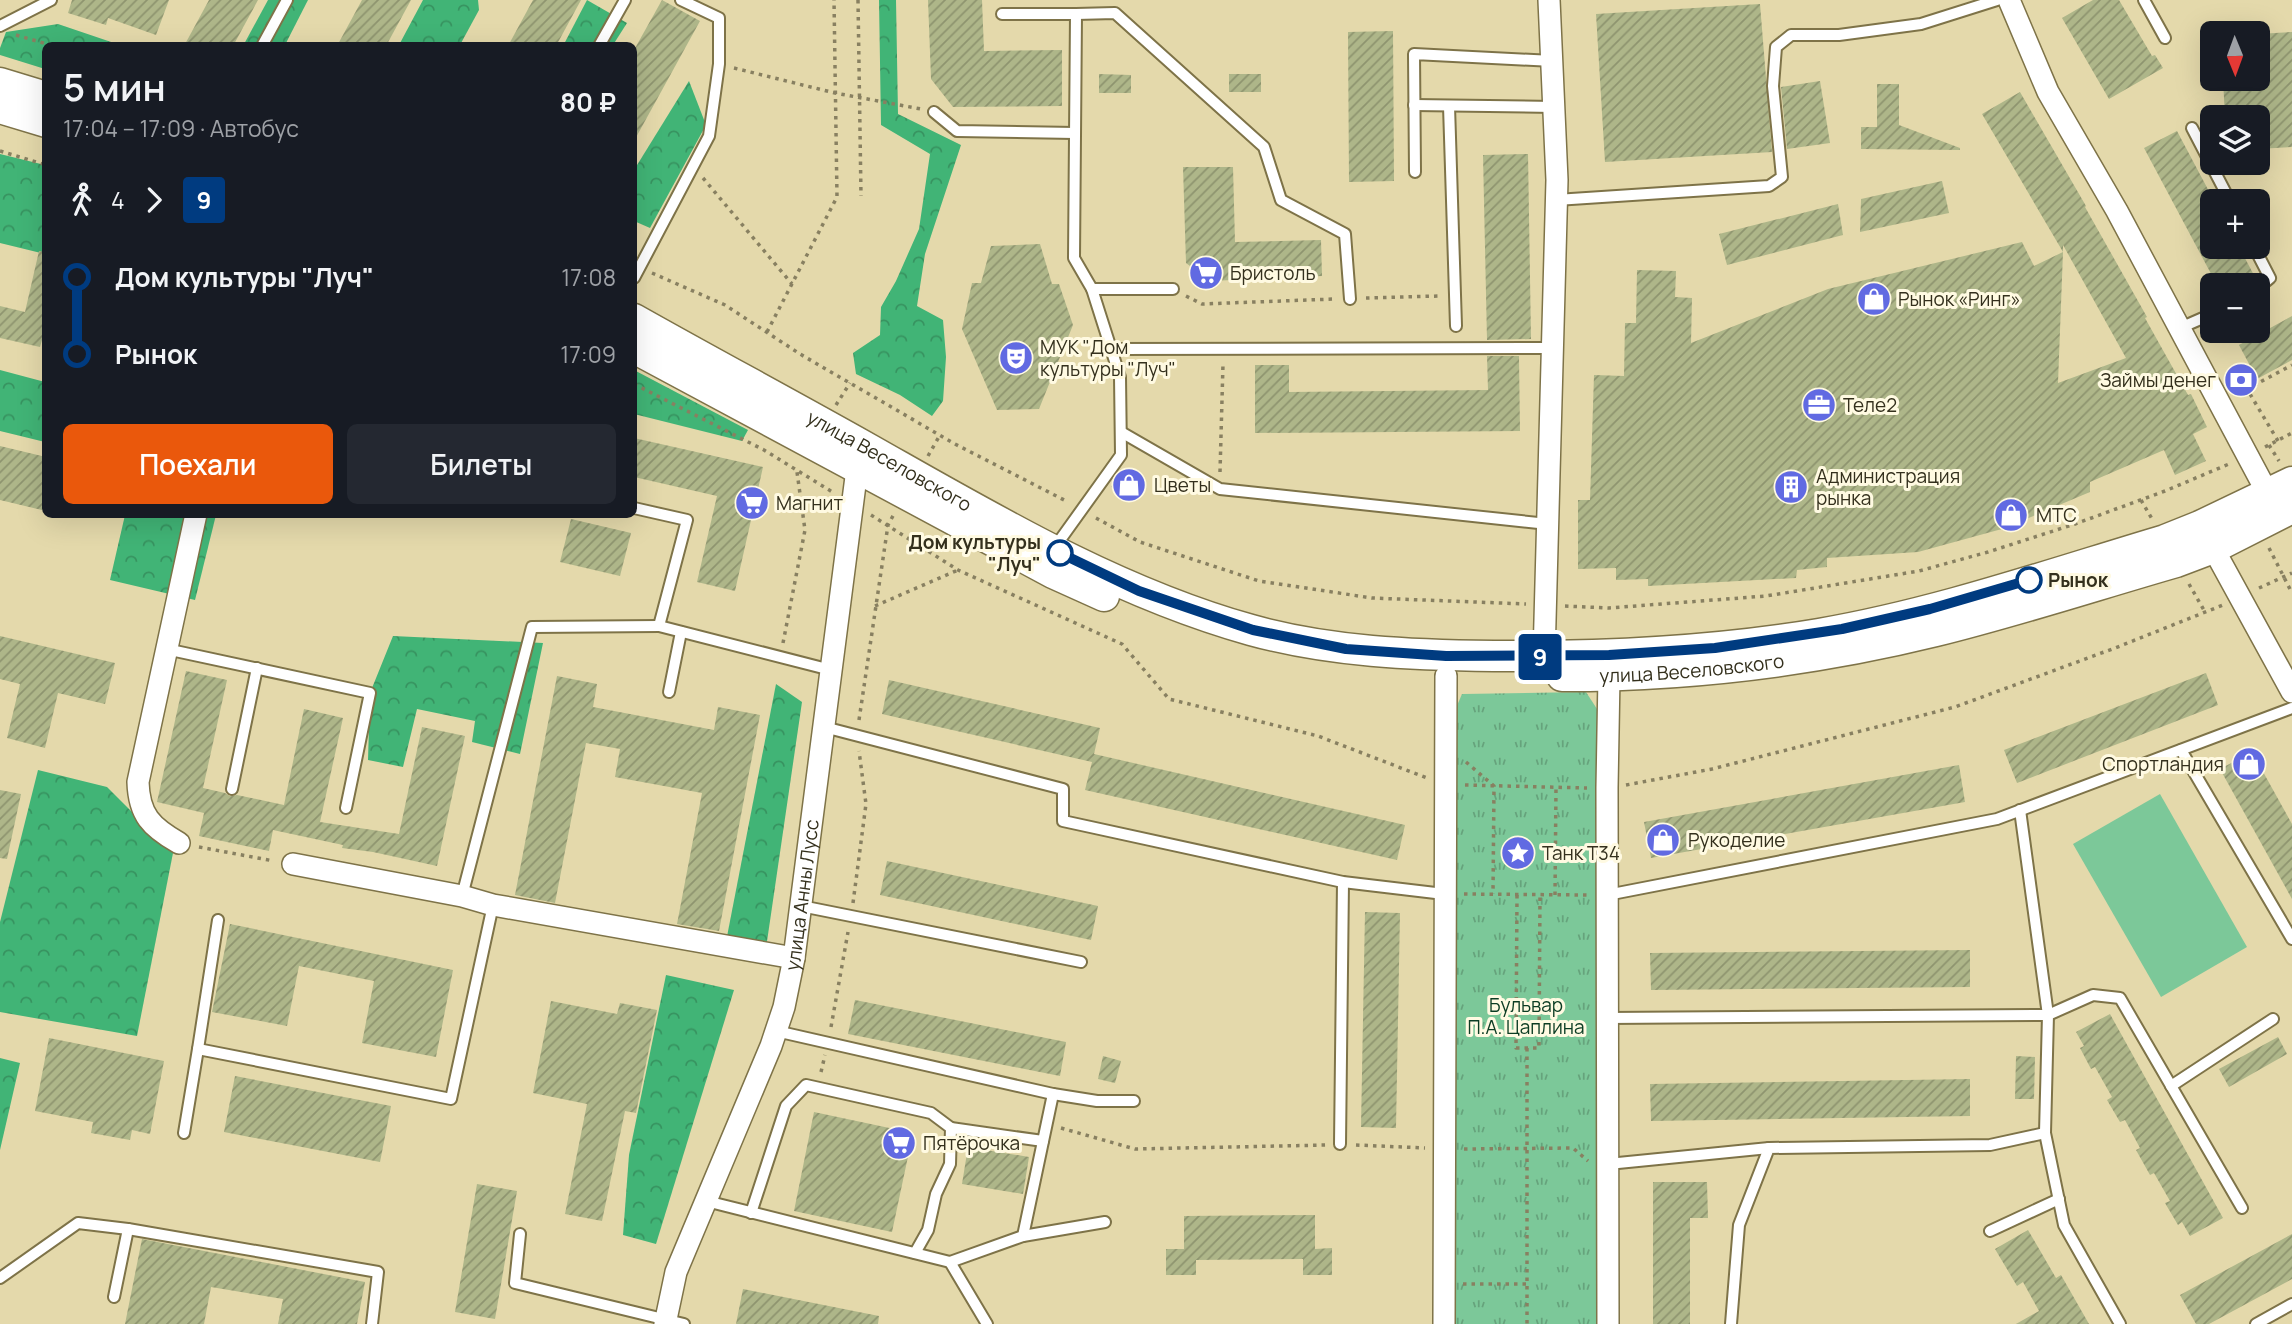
<!DOCTYPE html>
<html lang="ru">
<meta charset="utf-8">
<style>
body{margin:0;font-family:Manrope,sans-serif;background:#242831;color:#f1f3f6;height:100vh;display:flex;flex-direction:column;font-size:26px;white-space:nowrap}
*{box-sizing:border-box;margin:0}
p{font-size:23px;color:#9ea1a6}
.icon{flex:none;width:38px;height:38px;fill:none;stroke:currentColor;stroke-width:2;stroke-linecap:round;stroke-linejoin:round}
.map{position:relative;flex:1;overflow:hidden}
.panel{position:absolute;left:42px;top:42px;width:595px;height:476px;display:flex;flex-direction:column;background:#171b24;border-radius:10px;box-shadow:0 7px 28px #0002}
.panel>*{flex:none}
.badge{padding:0 14px;border-radius:5px;font-size:24px;line-height:46px}
.needle{width:46px;rotate:179deg}
.fabs{position:absolute;left:2200px;top:21px;display:grid;gap:14px}
.fabs a{display:grid;place-items:center;width:70px;height:70px;border-radius:10px;background:#171b24;box-shadow:0 7px 28px #0002;font-size:35px}
.map>.badge{position:absolute;translate:-50% -50%;box-shadow:0 0 0 4px #fff}
.legs{display:flex;align-items:center;gap:10px;height:77px;padding:0 21px;font-size:23px}
.legs p{margin-inline-start:auto}
.overview{display:flex;align-items:center;justify-content:space-between;height:119px;padding:0 21px}
h1{font-size:38px;font-weight:600;line-height:52px}
.primary-button{display:flex;gap:14px;margin-top:auto;padding:14px 21px}
.primary-button a{flex:1;height:80px;border-radius:10px;background:#ea580c;color:#fff;font-size:28px;font-weight:600;line-height:80px;text-align:center}
.primary-button a+a{background:#242831;color:#f1f3f6}
ul{padding:0 21px;list-style:none}
li{display:flex;align-items:center;gap:24px;height:77px;font-size:26px}
li i{display:grid;place-items:center;width:10px;height:100%;margin:0 9px;background:currentColor}
li i::after{content:'';width:18px;height:18px;margin:-9px;border:5px solid;border-radius:50%;background:#171b24}
li p{margin-inline-start:auto}
li:first-child i{background:linear-gradient(#0000 50%,currentColor 0)}
li:last-child i{background:linear-gradient(currentColor 50%,#0000 0)}
.map>svg:first-child{display:block}
</style>
<div class="map">
<svg width="2292" height="1324" viewBox="0 0 2292 1324">
<defs>
<pattern id="forest-crowns" width="20" height="18" patternUnits="userSpaceOnUse" patternTransform="scale(1.75)"><rect width="20" height="18" fill="#41b476"/><path d="M2 6a3 3 0 1 1 6 0M12 15a3 3 0 1 1 6 0" fill="none" stroke="#379360"/></pattern>
<pattern id="park-tufts" width="24" height="20" patternUnits="userSpaceOnUse" patternTransform="scale(1.75)"><rect width="24" height="20" fill="#7cc899"/><path d="M3 7l-1-3M5 7V3M7 7l1-3M15 17l-1-3M17 17v-4M19 17l1-3" fill="none" stroke="#66a37c"/></pattern>
<pattern id="building-hatch" width="6" height="6" patternUnits="userSpaceOnUse" patternTransform="scale(1.75)"><rect width="6" height="6" fill="#aeb689"/><path d="M-1 1l2-2M0 6l6-6M5 7l2-2" fill="none" stroke="#8e946f"/></pattern>
</defs>
<rect width="100%" height="100%" fill="#e4d9ab"/>
<path fill="#7cc899" d="M2160,794l87,153 -86,50 -88,-153z"/>
<g fill="url(#forest-crowns)">
<path d="M268,0h40l-23,45 -42,1z"/>
<path d="M423,0h55l1,10 -19,35h-61z"/>
<path d="M587,0l40,23 -14,22 -50,1z"/>
<path d="M879,0h17l2,114 63,31 -36,109 -8,52 26,14 3,37 -3,44 -11,15 -32,-21 -44,-21 -3,-21 27,-18 1,-28 15,-26 23,-52 11,-75 -49,-29z"/>
<path d="M58,24l62,21 -74,1 -1,23 -45,-14v-7l6,-16z"/>
<path d="M689,81l17,44 -56,103 -16,-7v-51z"/>
<path d="M0,154l45,11v89l-45,-11z"/>
<path d="M0,370l45,12v60l-45,-11z"/>
<path d="M634,370l114,60 -6,11 -108,-27z"/>
<path d="M125,515h91l-21,85 -85,-20z"/>
<path d="M393,636l150,7 -23,111 -48,-12 3,-21 -58,-12 -14,58 -35,-7 2,-67z"/>
<path d="M776,684l26,18 -38,260 -40,-10z"/>
<path d="M38,770l69,17 66,66 -36,183 -137,-24v-90z"/>
<path d="M666,975l68,15 -78,254 -33,-9 6,-80z"/>
<path d="M0,1058l20,5 -20,87z"/>
</g>
<path fill="url(#park-tufts)" d="M1586,692l11,17 1,615h-144l2,-616 6,-14z"/>
<g fill="url(#building-hatch)" fill-rule="evenodd">
<path d="M72,0h97l-13,35 -48,-17 -2,7 -38,-12z"/>
<path d="M209,0h49l-25,46h-49z"/>
<path d="M362,0h49l-25,46h-49z"/>
<path d="M533,0h48l-25,46h-48z"/>
<path d="M662,0l38,21 -66,120v-91z"/>
<path d="M928,0h54l2,51 78,-1v56l-109,1 -22,-28z"/>
<path d="M2093,0h26l33,56 3,-1 8,13 -54,31 -47,-81z"/>
<path d="M1760,4l12,148 -167,10 -9,-148z"/>
<path d="M1393,31l1,150 -45,1 -1,-150z"/>
<path d="M2292,32v115l-34,2v-32h-33l-2,-38h35v-45z"/>
<path d="M1099,74l32,1v18h-32z"/>
<rect x="1229" y="74" width="32" height="18"/>
<path d="M1820,81l10,62 -43,6 -6,-62z"/>
<path d="M1877,84h22v41l61,23v2l-99,-1v-22h16z"/>
<path d="M2020,92l66,114 -1,1 62,110 -2,1 43,77 3,-1 16,33 -14,7 13,27 -31,14 -11,-25 -74,32v10l-71,30 1,2 -102,28 -91,6v9l-30,3 -1,8 -148,8v-7l-32,1v-12l-38,1v-69h12l4,-125 30,1 1,-53h11l1,-53 39,1 -1,26 17,1 -1,45 137,-54 194,-47 12,24 29,-14 -81,-138zM2063,245l63,113 -68,25 5,-131z"/>
<path d="M2177,131l35,66v50h27l17,32 -10,6h-29l-73,-137z"/>
<path d="M1528,154l3,185 -44,1 -4,-185z"/>
<path d="M1183,167h50l2,75 86,-2 1,36 -112,5 -24,-18z"/>
<path d="M1942,181l7,32 -89,19 1,-33z"/>
<path d="M1838,204l5,31 -116,30 -8,-31z"/>
<path d="M1040,244l12,40h7l14,41 -34,84 -42,1 -35,-81 10,-46h9l10,-37z"/>
<path d="M39,251l7,1v74l-6,21 -40,-9v-32l25,6z"/>
<path d="M2292,316v44l-35,19 -18,-34z"/>
<path d="M1487,356h32l1,75 -265,2v-68h34v27l199,-2z"/>
<path d="M634,438l129,29 -28,124 -38,-9 20,-86 -83,-19z"/>
<path d="M0,446l46,11v54l-46,-11z"/>
<path d="M1121,469l25,14 -10,18 -25,-14z"/>
<path d="M571,519l60,14 -11,43 -60,-14z"/>
<path d="M0,636l115,27 -10,41 -47,-11 -13,55 -38,-10 13,-54 -20,-5z"/>
<path d="M186,671l41,9 -24,108 22,5 5,3 7,-1 47,10 20,-96 39,9 -23,104 79,12 23,-107 43,9 -28,130 -64,-14 -31,-4 1,-3 -70,-15 -4,21 -70,-15 5,-23 -47,-11z"/>
<path d="M2206,673l12,32 -201,78 -13,-33z"/>
<path d="M557,676l40,8 -4,23 121,23 4,-23 42,8 -41,216 -42,-7 25,-131 -87,-16 5,-28 -34,-6 -31,160 -40,-8z"/>
<path d="M889,680l211,48 -6,26 311,71 -8,35 -312,-70 7,-28 -210,-48z"/>
<path d="M2252,752l40,72v75l-72,-130z"/>
<path d="M1959,765l6,37 -314,56 -7,-36z"/>
<path d="M0,790l21,4 -14,65 -7,-1z"/>
<path d="M887,861l211,45 -7,34 -211,-45z"/>
<path d="M1365,912l35,1 -4,215 -35,-1z"/>
<path d="M230,924l223,46 -17,87 -74,-14 12,-62 -75,-15 -12,60 -75,-14z"/>
<path d="M1970,950v37l-319,3 -1,-37z"/>
<path d="M855,1000l211,42 -6,34 -212,-42z"/>
<path d="M551,1001l66,13 3,-11 37,7 -21,103 -11,-2 -23,110 -37,-7 22,-110 -54,-11z"/>
<path d="M2110,1014l113,204 -33,18 -8,-14 -4,3 -13,-22 5,-2 -16,-28 -4,2 -14,-25 4,-2 -15,-28 -5,2 -13,-22 5,-3 -17,-30 -4,2 -11,-21 4,-2 -8,-14z"/>
<path d="M2278,1037l9,17 -58,33 -10,-18z"/>
<path d="M49,1038l115,23 -14,73 -18,-4 -2,10 -39,-7 2,-11 -58,-11z"/>
<path d="M1103,1056l18,5 -6,22 -17,-4z"/>
<path d="M2016,1056l19,1 -1,42h-19z"/>
<path d="M235,1076l156,30 -11,56 -156,-30z"/>
<path d="M1970,1079v37l-319,5 -1,-37z"/>
<path d="M814,1112l99,21 -21,99 -98,-21z"/>
<path d="M968,1147l61,10 -6,37 -61,-10z"/>
<path d="M1653,1182h54l1,36h-18v106h-37z"/>
<path d="M477,1184l40,7 -22,128 -40,-7z"/>
<path d="M1315,1215v34l17,-1v27h-29v-16l-107,1v15h-30v-26h18v-33z"/>
<path d="M2028,1230l28,48 5,-3 28,49h-73l23,-13 -16,-29 -6,4 -22,-37z"/>
<path d="M2292,1234v45l-83,45h-13l-16,-29z"/>
<path d="M142,1239l223,43 -8,42h-79l5,-25 -72,-12 -7,37h-79z"/>
<path d="M743,1289l136,27 -1,8h-142z"/>
</g>
<g fill="none" stroke-linecap="round" stroke-linejoin="round">
<g stroke="#7e7348" stroke-width="14">
<g id="service">
<path d="M2144,0l21,38"/>
<path d="M1002,14h74l-2,244 18,31 28,88 1,78 -66,92"/>
<path d="M1076,14l39,-1 149,134 17,53 64,34 5,65"/>
<path d="M0,26l51,-26"/>
<path d="M262,46l25,-46"/>
<path d="M599,46l26,-46"/>
<path d="M1414,105l140,2"/>
<path d="M1449,106l7,220"/>
<path d="M934,112l23,19 118,2"/>
<path d="M2192,128l38,73"/>
<path d="M1415,172l-1,-118 139,7"/>
<path d="M1556,200l213,-14 13,-9 -9,-91 3,-39 15,-12h48l82,-11 76,-24"/>
<path d="M2254,247l16,31 -12,10"/>
<path d="M634,278l75,-142 10,-72v-46l-38,-18"/>
<path d="M1092,289h81"/>
<path d="M2180,328l32,-14"/>
<path d="M1111,349l441,-1"/>
<path d="M1121,432l99,57 328,35"/>
<path d="M634,508l53,12 -28,106 172,44"/>
<path d="M166,649l204,44 -24,115"/>
<path d="M669,692l12,-60"/>
<path d="M824,727l239,62v32l280,61 101,12"/>
<path d="M2181,750l111,189"/>
<path d="M232,789l25,-121"/>
<path d="M1607,895l390,-76 295,-111"/>
<path d="M462,896l70,-269 127,-1"/>
<path d="M801,906l280,56"/>
<path d="M1607,1018l441,-3 -28,-205"/>
<path d="M776,1031l277,63 44,7h37"/>
<path d="M198,1049l20,-129"/>
<path d="M2171,1086l102,-67"/>
<path d="M951,1128l92,13"/>
<path d="M184,1133l14,-84 253,50 42,-194"/>
<path d="M1340,1144l3,-262"/>
<path d="M1608,1164l161,-16"/>
<path d="M706,1201l244,61"/>
<path d="M751,1213l35,-107 20,-21 125,28 20,15 -1,36 -14,30 -8,36 -13,23"/>
<path d="M1990,1231l69,-32"/>
<path d="M520,1234l-5,49 169,41"/>
<path d="M1023,1236l82,-14"/>
<path d="M0,1278l78,-55 50,6 250,43 -6,52"/>
<path d="M114,1297l14,-68"/>
<path d="M987,1324l-37,-62 73,-26 30,-142"/>
<path d="M1731,1324l8,-99 30,-77 221,-3 55,-12"/>
<path d="M2120,1324l-56,-99 -19,-92 3,-118 45,-20 27,3 122,210"/>
<path d="M2256,1324l36,-20"/>
</g>
</g>
<g stroke="#7e7348" stroke-width="24">
<g id="minor">
<path d="M2009,0l39,92 69,119 151,283"/>
<path d="M2213,548l79,144"/>
<path d="M1544,657l13,-477 -8,-180"/>
<path d="M179,843c-28,-16 -40,-28 -41,-61l58,-268"/>
<path d="M293,864l169,32 31,9 301,53"/>
<path id="s1" d="M665,1324l11,-52 95,-226 13,-39 10,-49 63,-489"/>
<path d="M1444,1324l2,-648"/>
<path d="M1608,1324l-1,-536 2,-112"/>
</g>
</g>
<g stroke="#7e7348" stroke-width="33">
<g id="secondary">
<path d="M0,83l46,14"/>
<path d="M0,108l46,14"/>
<path id="s2" d="M634,319c78,44 157,86 235,130 122,69 246,143 382,181 79,22 162,25 243,26 108,1 217,-4 325,-22 117,-20 232,-60 346,-94l35,-14 92,-44"/>
<path d="M634,348l419,225 51,23"/>
<path id="s3" d="M1562,676c125,0 252,-15 374,-45 81,-20 160,-46 240,-69l37,-14 79,-40"/>
</g>
</g>
<g stroke="#888061" stroke-width="3.5" stroke-dasharray="3.5 5" stroke-linecap="butt">
<path d="M858,0l3,196"/>
<path d="M16,35l38,11"/>
<path d="M734,68l101,25 86,16"/>
<path d="M0,151l46,14"/>
<path d="M703,178l89,106"/>
<path d="M652,273l73,32 75,49 155,90 113,58"/>
<path d="M1186,296l16,8 132,-5"/>
<path d="M1366,298l73,-2"/>
<path d="M767,332l70,-135 -3,-197"/>
<path d="M634,384l130,66 70,43"/>
<path d="M836,405l14,-22"/>
<path d="M2278,441l-31,-52 45,-24"/>
<path d="M2269,445l10,16"/>
<path d="M2265,447l27,-14"/>
<path d="M928,456l12,-21"/>
<path d="M1220,472l3,-108"/>
<path d="M2141,500l11,19"/>
<path d="M871,515l87,55 164,74 47,55 149,37 109,42"/>
<path d="M1096,518l44,24 119,39 113,17 154,6"/>
<path d="M2269,548l23,45"/>
<path d="M2189,584l16,28"/>
<path d="M2259,588l33,-15"/>
<path d="M875,606l83,-36"/>
<path d="M1565,606l44,2 157,-12 153,-25 69,-19 87,-28 90,-33 64,-27"/>
<path d="M783,643l22,-113 -8,-58"/>
<path d="M859,720l29,-195 6,-11"/>
<path d="M1466,762l28,24 -1,108"/>
<path d="M1465,785l122,3"/>
<path d="M1626,785l86,-16 243,-62 160,-59 108,-43"/>
<path d="M199,847l75,14"/>
<path d="M1464,894l125,1"/>
<path d="M1517,895l-1,153h23l1,-153"/>
<path d="M1555,895l1,-107"/>
<path d="M853,903l13,-99 -7,-53"/>
<path d="M831,1027l17,-95"/>
<path d="M1527,1048v276"/>
<path d="M821,1072l4,-17"/>
<path d="M1061,1128l74,21 192,-4"/>
<path d="M1356,1145l69,3"/>
<path d="M1464,1149l109,-1 15,13"/>
<path d="M1463,1284h64"/>
</g>
<use href="#service" stroke="#fff" stroke-width="10"/>
<use href="#minor" stroke="#fff" stroke-width="21"/>
<use href="#secondary" stroke="#fff" stroke-width="30"/>
</g>
<g fill="none" stroke-linecap="round" stroke-linejoin="round">
<g stroke="#fff" stroke-width="16">
<path id="line-1" d="M1060,553l79,38 114,39 93,19 100,7 163,-1 106,-7 127,-19 88,-20 99,-29"/>
</g>
<use href="#line-1" stroke="#003b80" stroke-width="10"/>
</g>
<defs>
<g id="supermarket-disc" transform="scale(1.75)"><circle r="9.5" fill="#616ae2" stroke="#fffae2"/><path d="M-6-5.5h2.5l.6 2H6L4.5 2H-2.5L-4.4-4H-6ZM-1.5 3.2a1.3 1.3 0 1 0 .1 0ZM3 3.2a1.3 1.3 0 1 0 .1 0Z" fill="#fff"/></g>
<g id="shop-disc" transform="scale(1.75)"><circle r="9.5" fill="#616ae2" stroke="#fffae2"/><path d="M-5-2.5h2.3a2.7 3.5 0 0 1 5.4 0H5L5.5 6h-11ZM-1.5-2.5h3a1.5 2.3 0 0 0-3 0Z" fill="#fff"/></g>
<g id="theatre-disc" transform="scale(1.75)"><circle r="9.5" fill="#616ae2" stroke="#fffae2"/><path d="M-5-5.5Q0-4 5-5.5V0Q5 5 0 6Q-5 5-5 0ZM-3.3-2.5H-1v1.5H-3.3ZM1-2.5H3.3v1.5H1ZM-2.8 1Q0 5.5 2.8 1Z" fill="#fff"/></g>
<g id="bank-disc" transform="scale(1.75)"><circle r="9.5" fill="#616ae2" stroke="#fffae2"/><path d="M-6-4H6V4H-6ZM0-2.3a2.3 2.3 0 1 0 0 4.6a2.3 2.3 0 1 0 0-4.6Z" fill="#fff"/></g>
<g id="office-disc" transform="scale(1.75)"><circle r="9.5" fill="#616ae2" stroke="#fffae2"/><path d="M-6-3h4V-5.5h4V-3h4V5H-6ZM-1-4.5V-3h2v-1.5ZM-6 0V1H6V0Z" fill="#fff"/></g>
<g id="building-disc" transform="scale(1.75)"><circle r="9.5" fill="#616ae2" stroke="#fffae2"/><path d="M-4-6H4V6H1V3H-1V6H-4ZM-2.5-4.3h1.7v1.8h-1.7ZM.8-4.3h1.7v1.8H.8ZM-2.5-1h1.7V.8h-1.7ZM.8-1h1.7V.8H.8Z" fill="#fff"/></g>
<g id="sight-disc" transform="scale(1.75)"><circle r="9.5" fill="#616ae2" stroke="#fffae2"/><path d="M0-6L1.8-2.2L6-1.7L2.9 1.2L3.7 5.4L0 3.3L-3.7 5.4L-2.9 1.2L-6-1.7L-1.8-2.2Z" fill="#fff"/></g>
</defs>
<g fill-rule="evenodd">
<use href="#supermarket-disc" x="1206" y="273"/>
<use href="#shop-disc" x="1874" y="299"/>
<use href="#theatre-disc" x="1016" y="358"/>
<use href="#bank-disc" x="2241" y="380"/>
<use href="#office-disc" x="1819" y="405"/>
<use href="#shop-disc" x="1129" y="485"/>
<use href="#building-disc" x="1791" y="487"/>
<use href="#supermarket-disc" x="752" y="503"/>
<use href="#shop-disc" x="2011" y="515"/>
<use href="#shop-disc" x="2249" y="764"/>
<use href="#shop-disc" x="1663" y="840"/>
<use href="#sight-disc" x="1518" y="853"/>
<use href="#supermarket-disc" x="899" y="1143"/>
</g>
<g fill="#fff" stroke="#003b80" stroke-width="3.5">
<circle cx="1060" cy="553" r="12"/>
<circle cx="2029" cy="580" r="12"/>
</g>
<g text-anchor="middle" stroke-width="6" stroke-linejoin="round" paint-order="stroke">
<g font-size="19" fill="#34301d" stroke="#fffae2" text-anchor="start">
<text x="1230" y="280">Бристоль</text>
<text x="1898" y="306">Рынок «Ринг»</text>
<text x="1040" y="354">МУК "Дом<tspan x="1040" dy="22">культуры "Луч"</tspan></text>
<text x="2216" y="387" text-anchor="end">Займы денег</text>
<text x="1843" y="412">Теле2</text>
<text x="1816" y="483">Администрация<tspan x="1816" dy="22">рынка</tspan></text>
<text x="1154" y="492">Цветы</text>
<text x="776" y="510">Магнит</text>
<text x="2036" y="522">МТС</text>
<text x="2224" y="771" text-anchor="end">Спортландия</text>
<text x="1688" y="847">Рукоделие</text>
<text x="1542" y="860">Танк T34</text>
<text x="923" y="1150">Пятёрочка</text>
</g>
<g font-size="19" fill="#34301d" stroke="#fffae2">
<text dy="7" stroke="none"><textPath href="#s2" startOffset="292">улица Веселовского</textPath></text>
<text dy="7" stroke="none"><textPath href="#s3" startOffset="130">улица Веселовского</textPath></text>
<text dy="7" stroke="none"><textPath href="#s1" startOffset="453">улица Анны Лусс</textPath></text>
</g>
<g font-size="19" font-weight="bold" fill="#34301d" stroke="#fffae2" text-anchor="end">
<text x="1041" y="549">Дом культуры<tspan x="1041" dy="22">"Луч"</tspan></text>
<text x="2048" y="587" text-anchor="start">Рынок</text>
</g>
<g font-size="19" fill="#0b3c23" stroke="#fffae2">
<text x="1526" y="1012">Бульвар<tspan x="1526" dy="22">П.А. Цаплина</tspan></text>
</g>
</g>
</svg>
<div class="fabs">
<a><svg class="needle" viewBox="-14 -14 28 28"><path d="M0-13l5 13h-10z" fill="#e53935"/><path d="M0 13l5-13h-10z" fill="#9ea1a6"/></svg></a>
<a><svg class="icon" aria-label="layers" viewBox="0 0 24 24"><path d="M12 4l9 5-9 5-9-5zM3 14l9 5 9-5"/></svg></a>
<a>+</a>
<a>−</a>
</div>
<b class="badge" style="left:1540px;top:657px;background:#003b80;color:#fff">9</b>
<section class="panel">
<div class="overview"><div><h1>5 мин</h1><p>17:04 – 17:09 · Автобус</p></div><b>80 ₽</b></div>
<div class="legs"><svg class="icon" aria-label="walk" viewBox="0 0 24 24"><circle cx="13" cy="4" r="2"/><path d="M13 8l-2 6 4 7M11 14l-3 7M7 12l3-4h3l4 4"/></svg>4<svg class="icon" aria-label="forward" viewBox="0 0 24 24"><path d="M9 5l7 7-7 7"/></svg><b class="badge" style="background:#003b80;color:#fff">9</b></div>
<ul>
<li><i style="color:#003b80"></i><b>Дом культуры &quot;Луч&quot;</b><p>17:08</p></li>
<li><i style="color:#003b80"></i><b>Рынок</b><p>17:09</p></li>
</ul>
<div class="primary-button"><a>Поехали</a><a>Билеты</a></div>
</section>
</div>
